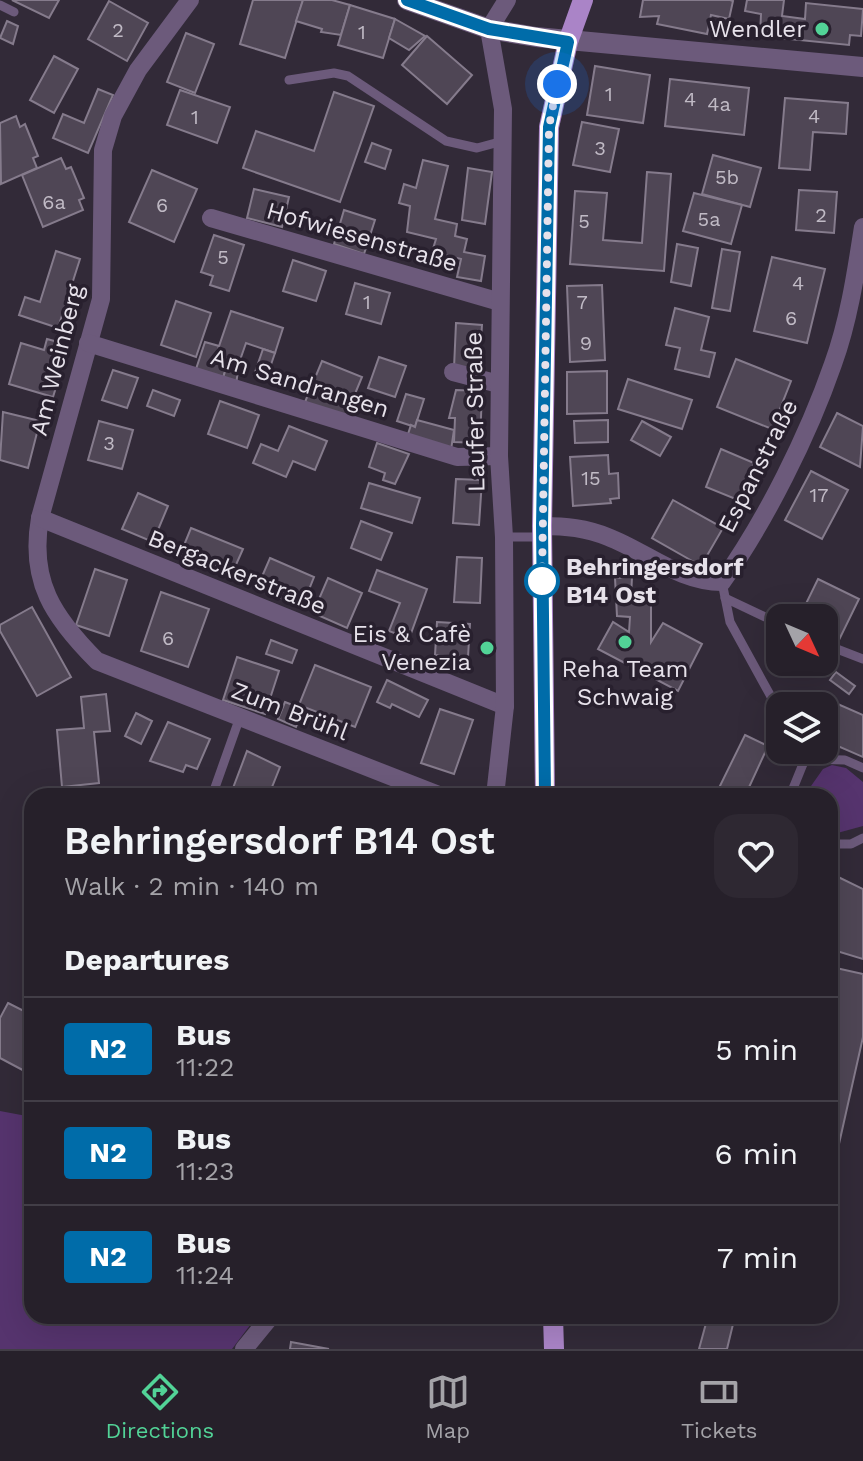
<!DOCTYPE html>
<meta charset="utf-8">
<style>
body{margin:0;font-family:"Work Sans",sans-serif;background:#2e2832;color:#f1f3f6;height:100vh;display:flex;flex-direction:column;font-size:30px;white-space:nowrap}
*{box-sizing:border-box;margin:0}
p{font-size:26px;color:#a4a3a8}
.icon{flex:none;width:44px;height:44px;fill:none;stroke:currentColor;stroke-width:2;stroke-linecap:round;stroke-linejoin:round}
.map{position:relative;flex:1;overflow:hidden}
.panel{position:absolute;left:24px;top:788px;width:814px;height:536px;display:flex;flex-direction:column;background:#26202a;border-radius:24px;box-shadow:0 8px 32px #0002,0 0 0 2px #423e47}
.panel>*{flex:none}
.badge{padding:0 16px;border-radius:6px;font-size:28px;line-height:52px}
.needle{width:52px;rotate:134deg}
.fabs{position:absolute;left:766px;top:604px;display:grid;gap:16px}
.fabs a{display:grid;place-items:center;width:72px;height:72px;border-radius:16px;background:#26202a;box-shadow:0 8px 32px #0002,0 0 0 2px #423e47;font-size:40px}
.you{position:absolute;width:40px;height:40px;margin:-20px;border:6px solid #fff;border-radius:50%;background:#1a73e8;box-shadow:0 0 0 12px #1a73e833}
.map>.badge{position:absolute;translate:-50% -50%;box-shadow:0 0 0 4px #fff}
h2{padding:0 40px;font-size:30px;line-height:72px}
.round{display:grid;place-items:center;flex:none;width:84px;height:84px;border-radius:24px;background:#2e2832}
.headline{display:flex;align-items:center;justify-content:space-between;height:136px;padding:0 40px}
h1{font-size:38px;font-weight:600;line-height:60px}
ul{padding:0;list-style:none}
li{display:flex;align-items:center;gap:24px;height:104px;padding:0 40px;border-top:2px solid #423e47}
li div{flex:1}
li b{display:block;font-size:30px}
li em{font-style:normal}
li .badge{min-width:88px;font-weight:700;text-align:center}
.dock{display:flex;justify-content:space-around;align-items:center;height:112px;border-top:2px solid #423e47;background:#26202a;font-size:22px;color:#a4a3a8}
.dock a{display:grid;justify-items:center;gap:4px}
.dock .current{color:#52d397}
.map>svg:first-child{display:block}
</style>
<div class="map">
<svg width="863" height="1349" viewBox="0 0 863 1349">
<rect width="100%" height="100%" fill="#322a38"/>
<g fill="#56346e">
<path d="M832,765l14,3 17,14v44l-33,9v-39h-26l19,-27z"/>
<path d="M0,1111l32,6v199h225l-25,33h-232z"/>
</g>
<g fill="#4f4655" stroke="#857b8c" stroke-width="2">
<path d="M12,0h47l-10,18z"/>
<path d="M253,0h50l-18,58 -45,-14z"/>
<path d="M303,0h29l18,5 -9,30 -20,-3 1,-3 -26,-8z"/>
<path d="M643,0h87l3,1 -4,18 -18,-4 -4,19 -50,-10 2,-8 -19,1z"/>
<path d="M747,0h37l-2,16 23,3 1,-16 57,6 -2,27 -11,-1 -1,10 -89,-9 1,-22 -16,-3z"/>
<path d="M109,1l39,22 -21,38 -39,-22z"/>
<path d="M350,5l45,14 -12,39 -45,-13z"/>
<path d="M395,19l30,17 -16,14 -20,-12z"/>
<path d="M7,21l11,5 -5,18 -13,-6z"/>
<path d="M186,33l28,11 -19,49 -28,-11z"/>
<path d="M427,36l45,39 -25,29 -45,-39z"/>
<path d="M54,56l24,13 -24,44 -24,-13z"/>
<path d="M595,66l55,9 -7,48 -56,-8z"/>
<path d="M670,79l79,9 -5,47 -79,-9z"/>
<path d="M98,89l15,6 -25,58 -35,-15 10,-24 21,9z"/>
<path d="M180,90l50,17 -13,36 -50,-18z"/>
<path d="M334,92l40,14 -34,96 -97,-34 13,-37 58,20z"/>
<path d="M785,98l63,5 -2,31 -33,-2 -3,38 -31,-2z"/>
<path d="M16,116l4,11 5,-3 13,32 -5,2 4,10 -36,16 -1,-61z"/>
<path d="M582,122l37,7 -9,43 -37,-7z"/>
<path d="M372,143l19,7 -6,19 -20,-7z"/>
<path d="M713,155l48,13 -11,39 -48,-13z"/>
<path d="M61,158l5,11 5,-2 13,31 -5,2 4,10 -40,17 -21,-52z"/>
<path d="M423,160l25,6 -13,53 22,5 -2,12 12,3 -3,13 21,4 -4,25 -24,-4 4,-18 -29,-7 4,-13 -29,-7 3,-26 -11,-3 5,-19 12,4z"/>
<path d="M468,168l24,4 -7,52 -23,-4z"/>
<path d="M152,170l45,19 -23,53 -45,-20z"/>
<path d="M647,172l24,2 -7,97 -94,-7 5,-73 32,2 -4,47 39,3z"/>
<path d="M254,189l35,8 -7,30 -35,-9z"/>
<path d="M799,190l38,2 -3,41 -38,-3z"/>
<path d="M694,193l48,12 -11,39 -48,-13z"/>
<path d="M344,210l31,10 -11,34 -30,-10z"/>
<path d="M214,235l30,10 -15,46 -19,-6 3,-9 -12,-4z"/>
<path d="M677,244l21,4 -7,38 -20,-4z"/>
<path d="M722,249l18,3 -10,59 -18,-3z"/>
<path d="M56,251l24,8 -22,69 -39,-13 6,-18 15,5z"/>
<path d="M772,257l53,12 -18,74 -53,-12z"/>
<path d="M293,260l33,11 -10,30 -33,-10z"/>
<path d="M355,283l35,10 -9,31 -35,-10z"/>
<path d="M602,285l3,75 -35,2 -3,-76z"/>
<path d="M176,301l35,12 -15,44 -35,-12z"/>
<path d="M675,308l34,9 -8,33 14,3 -6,24 -34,-8 5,-21 -14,-3z"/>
<path d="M231,311l52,17 -8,25 -29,-10 -7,20 -23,-8z"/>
<path d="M456,323l26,2 -3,44 -25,-1z"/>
<path d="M47,339l22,6 -16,52 -44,-13 12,-41 23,7z"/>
<path d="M205,342l14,4 -3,9 13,4 -7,22 -27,-9z"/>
<path d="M263,349l12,4 -9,26 -12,-4z"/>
<path d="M379,357l27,9 -11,31 -27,-9z"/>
<path d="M229,359l10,4 -3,22 -14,-4z"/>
<path d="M736,359l55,22 -19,48 -55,-22z"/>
<path d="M322,361l40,16 -17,41 -40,-16z"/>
<path d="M113,370l25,8 -11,30 -25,-8z"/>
<path d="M607,371v42l-40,1v-42z"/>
<path d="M628,379l64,21 -10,29 -64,-20z"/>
<path d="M153,390l27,10 -6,16 -27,-10z"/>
<path d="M456,390l26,1 -2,52 -26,-1 1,-24h-6z"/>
<path d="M406,394l18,5 -9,28 -18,-6z"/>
<path d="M220,401l39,14 -12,33 -39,-14z"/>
<path d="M3,412l37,9 -12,47 -28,-8z"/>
<path d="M837,413l26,13 -3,41 -40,-20z"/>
<path d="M417,420l37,10 -3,20 -44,-13 4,-12 4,2z"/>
<path d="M608,420v22l-33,1 -1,-22z"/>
<path d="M99,421l34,9 -11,39 -34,-9z"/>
<path d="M642,421l29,16 -11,19 -29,-16z"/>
<path d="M289,426l38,15 -12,29 -22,-9 -7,16 -33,-14 8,-19 17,7z"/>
<path d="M377,443l32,11 -14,30 -12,-4 2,-7 -16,-6z"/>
<path d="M721,449l33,14 -16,37 -32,-13z"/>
<path d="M608,455l1,19 9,-1 1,25 -9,1 1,4 -38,3 -3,-49z"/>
<path d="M811,471l37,19 -26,49 -37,-19z"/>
<path d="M456,479l26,1 -3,45 -26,-2z"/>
<path d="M369,483l51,15 -8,25 -51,-15z"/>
<path d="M138,493l30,13 -15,36 -31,-13z"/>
<path d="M673,500l50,28 -22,38 -49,-28z"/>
<path d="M361,521l31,12 -11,27 -30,-12z"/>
<path d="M191,528l52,21 -12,27 -51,-21z"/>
<path d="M457,557l25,1 -2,45 -26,-1z"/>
<path d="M270,558l44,19 -12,30 -45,-19z"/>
<path d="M95,569l32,11 -18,56 -33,-11z"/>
<path d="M377,570l50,19 -18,50 -20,-8 11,-28 -31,-12z"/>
<path d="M632,577l-1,21 20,2v42l12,-19 39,21 -24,47 -80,-42 15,-27 16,10 1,-15 -13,-1 -2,-38z"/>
<path d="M328,578l34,15 -15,35 -34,-15z"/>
<path d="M818,579l41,20 -21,43 -14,-6v-18h-25z"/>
<path d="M161,592l48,17 -21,58 -47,-16z"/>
<path d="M32,607l39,70 -34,19 -37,-65v-6z"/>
<path d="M437,622l33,2 -2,33 -33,-2z"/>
<path d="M271,640l26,10 -5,13 -26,-9z"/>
<path d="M237,657l42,14 -14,43 -42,-14z"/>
<path d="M315,665l56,22 -16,40 -56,-22z"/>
<path d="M836,672l19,14 -6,8 -19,-14z"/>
<path d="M387,680l41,20 -9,17 -27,-13 -2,4 -13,-6z"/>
<path d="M106,694l4,37 -16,1 5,51 -37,4 -5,-57 27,-2 -3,-31z"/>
<path d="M824,698l39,17v42l-39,-17v-34h-4z"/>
<path d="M285,702l18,7 -7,18 -18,-8z"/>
<path d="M440,709l33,11 -19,54 -33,-11z"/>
<path d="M136,713l16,8 -11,23 -16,-8z"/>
<path d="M168,722l42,17 -13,30 -11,-4 -3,7 -33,-11z"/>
<path d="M745,735l23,11 -23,50h-30z"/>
<path d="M247,751l33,16 -10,25 -5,-1 -2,5h-33z"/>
<path d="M830,873l33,16v70l-33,-10z"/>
<path d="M836,968l27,6v63l-33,147v-191z"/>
<path d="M8,1003l24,12v60l-32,-17v-40z"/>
<path d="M708,1316h27l-8,33h-28z"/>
<path d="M291,1342l38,7h-39z"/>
</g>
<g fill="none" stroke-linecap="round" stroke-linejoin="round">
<g stroke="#6c5a7b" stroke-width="9">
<path d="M0,5l14,7"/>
<path d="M289,80l45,-7 14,3 98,65 31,7 26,-7"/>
<path d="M504,537h37"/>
<path d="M722,582l8,40 50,91"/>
<path d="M725,598l55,26"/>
<path d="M824,644l39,15"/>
<path d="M805,759l40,1 18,8"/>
<path d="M212,796l28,-79"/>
<path d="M790,796l15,-37 -5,-9"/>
<path d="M830,844h21l12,-6"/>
</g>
<g stroke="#6c5a7b" stroke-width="18">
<path d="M190,0l-52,70 -25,46 -10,34 -2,149 -61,219c-11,63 13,99 57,143l344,135"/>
<path d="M211,218l289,84"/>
<path d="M88,343l369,114 42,-1"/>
<path d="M453,372l46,12"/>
<path d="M40,518l465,188"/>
<path d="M542,526c24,0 44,2 66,11 39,15 71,45 114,45 44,-62 86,-146 111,-218 16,-44 23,-92 30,-137"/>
<path d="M495,796l10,-90 -1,-169 -5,-81 4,-347 -14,-80 18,-29"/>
<path d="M244,1349l27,-33"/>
</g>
<path stroke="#6c5a7b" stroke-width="20" d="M407,0l82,29 47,8 327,30"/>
<g stroke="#aa84c7" stroke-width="20">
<path d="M545,796l-3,-270 7,-399 19,-85 15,-42"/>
<path d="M553,1316l1,33"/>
</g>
</g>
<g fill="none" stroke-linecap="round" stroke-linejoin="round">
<g stroke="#fff" stroke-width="18">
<path id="line" d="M407,0l82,29 79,13 -19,85 -7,399 3,270"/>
</g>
<use href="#line" stroke="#006ca9" stroke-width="12"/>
<path stroke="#e6e1ea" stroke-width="8" stroke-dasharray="0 14.4" d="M542,581l7,-454 8,-43"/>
</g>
<g fill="#52d397" stroke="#28202e" stroke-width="3">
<circle cx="822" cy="29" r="8"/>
<circle cx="625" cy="642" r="8"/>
<circle cx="487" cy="648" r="8"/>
</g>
<circle fill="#fff" stroke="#006ca9" stroke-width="4" cx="542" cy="581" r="16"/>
<g text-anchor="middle" stroke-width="7" stroke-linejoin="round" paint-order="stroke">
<g font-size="20" fill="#c0bac5">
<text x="118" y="37">2</text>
<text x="362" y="39">1</text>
<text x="609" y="101">1</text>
<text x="690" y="106">4</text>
<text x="719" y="111">4a</text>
<text x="814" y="123">4</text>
<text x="195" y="124">1</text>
<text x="600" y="155">3</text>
<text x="727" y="184">5b</text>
<text x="54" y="209">6a</text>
<text x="162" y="212">6</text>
<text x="821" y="222">2</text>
<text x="709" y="226">5a</text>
<text x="584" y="228">5</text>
<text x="223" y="264">5</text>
<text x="798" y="290">4</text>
<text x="367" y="309">1</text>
<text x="582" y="309">7</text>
<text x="791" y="325">6</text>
<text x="586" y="350">9</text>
<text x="109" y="450">3</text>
<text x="591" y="485">15</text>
<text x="819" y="502">17</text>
<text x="168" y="645">6</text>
</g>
<g font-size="24" fill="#e6e1ea" stroke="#28202e" text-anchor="end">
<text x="806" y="37">Wendler</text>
<text x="471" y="642">Eis &amp; Cafè<tspan x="471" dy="28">Venezia</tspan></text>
<text x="625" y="677" text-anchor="middle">Reha Team<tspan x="625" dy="28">Schwaig</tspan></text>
</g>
<g font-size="24" fill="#e6e1ea" stroke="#28202e">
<text transform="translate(362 237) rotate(16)" y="8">Hofwiesenstraße</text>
<text transform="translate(57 360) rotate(-76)" y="8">Am Weinberg</text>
<text transform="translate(300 383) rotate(17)" y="8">Am Sandrangen</text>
<text transform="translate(475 412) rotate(-91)" y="8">Laufer Straße</text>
<text transform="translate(758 466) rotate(-63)" y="8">Espanstraße</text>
<text transform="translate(237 572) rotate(22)" y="8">Bergackerstraße</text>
<text transform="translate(290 711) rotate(21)" y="8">Zum Brühl</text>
</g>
<g font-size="24" font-weight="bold" fill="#e6e1ea" stroke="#28202e" text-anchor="start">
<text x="566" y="575">Behringersdorf<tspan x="566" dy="28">B14 Ost</tspan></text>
</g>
</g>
</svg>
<div class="fabs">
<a><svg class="needle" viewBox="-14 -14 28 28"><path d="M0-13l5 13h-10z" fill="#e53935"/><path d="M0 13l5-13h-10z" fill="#a4a3a8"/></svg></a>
<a><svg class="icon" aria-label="layers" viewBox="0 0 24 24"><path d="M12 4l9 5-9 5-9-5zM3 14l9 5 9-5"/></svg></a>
</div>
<div class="you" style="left:557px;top:84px"></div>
<section class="panel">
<div class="headline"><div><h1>Behringersdorf B14 Ost</h1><p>Walk · 2 min · 140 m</p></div><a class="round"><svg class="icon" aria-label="heart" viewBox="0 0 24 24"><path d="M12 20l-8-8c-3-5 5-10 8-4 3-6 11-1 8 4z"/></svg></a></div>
<h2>Departures</h2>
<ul>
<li><span class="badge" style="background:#006ca9;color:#fff">N2</span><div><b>Bus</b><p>11:22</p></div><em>5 min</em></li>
<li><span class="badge" style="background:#006ca9;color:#fff">N2</span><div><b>Bus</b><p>11:23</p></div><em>6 min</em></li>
<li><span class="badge" style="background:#006ca9;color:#fff">N2</span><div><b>Bus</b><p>11:24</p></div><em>7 min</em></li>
</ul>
</section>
</div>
<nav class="dock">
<a class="current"><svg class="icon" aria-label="directions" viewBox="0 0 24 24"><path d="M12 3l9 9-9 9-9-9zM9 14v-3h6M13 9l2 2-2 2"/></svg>Directions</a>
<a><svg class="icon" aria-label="map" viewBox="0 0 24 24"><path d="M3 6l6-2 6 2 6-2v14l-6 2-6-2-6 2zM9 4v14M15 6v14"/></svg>Map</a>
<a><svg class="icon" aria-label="tickets" viewBox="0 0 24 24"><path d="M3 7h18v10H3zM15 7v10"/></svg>Tickets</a>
</nav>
